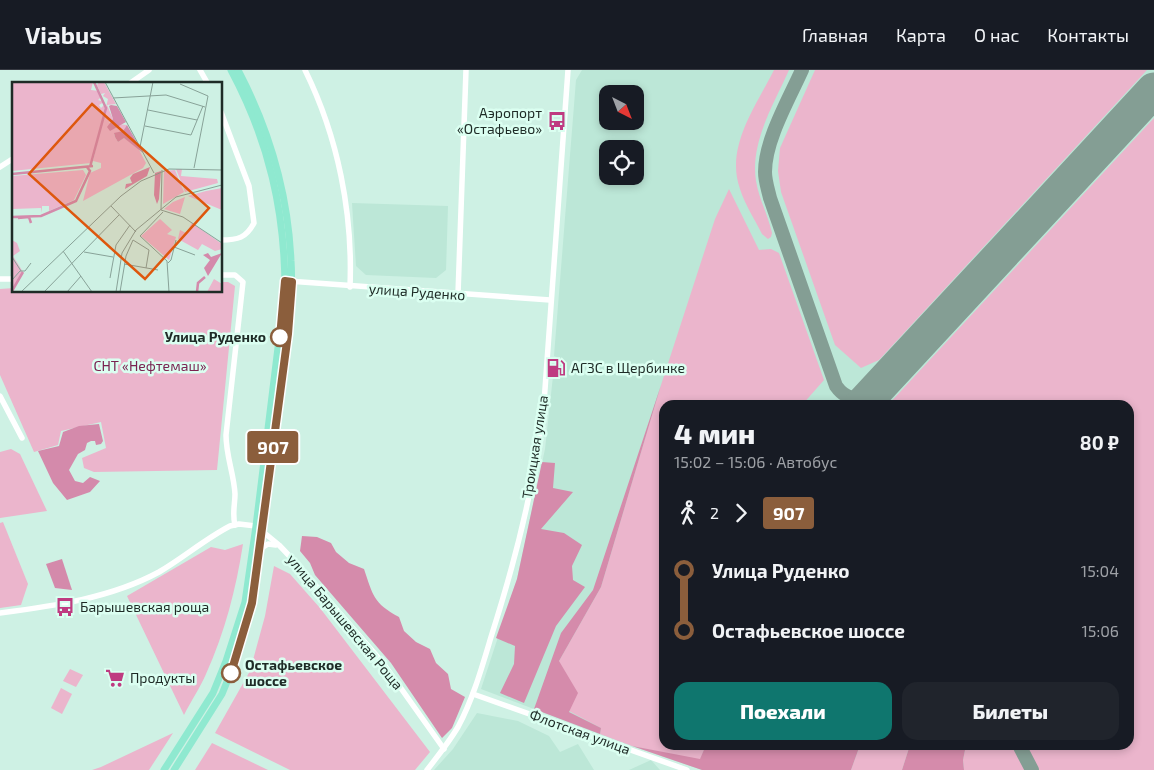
<!DOCTYPE html>
<html lang="ru">
<meta charset="utf-8">
<style>
body{margin:0;font-family:"Exo 2",sans-serif;background:#20242c;color:#f1f3f6;height:100vh;display:flex;flex-direction:column;font-size:19px;white-space:nowrap}
*{box-sizing:border-box;margin:0}
p{font-size:16px;color:#9ea1a6}
.icon{flex:none;width:28px;height:28px;fill:none;stroke:currentColor;stroke-width:2;stroke-linecap:round;stroke-linejoin:round}
.map{position:relative;flex:1;overflow:hidden}
.details{position:absolute;left:659px;top:330px;width:475px;height:350px;display:flex;flex-direction:column;background:#171b24;border-radius:15px;box-shadow:0 2px 8px #0003}
.details>*{flex:none}
.badge{padding:0 10px;border-radius:4px;font-size:18px;line-height:32px}
.needle{width:32px;rotate:138deg}
.tools{position:absolute;left:599px;top:15px;display:grid;gap:10px}
.tools a{display:grid;place-items:center;width:45px;height:45px;border-radius:10px;background:#171b24;box-shadow:0 2px 8px #0003;font-size:25px}
.map>.badge{position:absolute;translate:-50% -50%;box-shadow:0 0 0 2px #fff}
.legs{display:flex;align-items:center;gap:8px;height:55px;padding:0 15px;font-size:16px}
.legs p{margin-inline-start:auto}
.headline{display:flex;align-items:center;justify-content:space-between;height:85px;padding:0 15px}
h1{font-size:28px;font-weight:800;line-height:38px}
.action{display:flex;gap:10px;margin-top:auto;padding:10px 15px}
.action a{flex:1;height:58px;border-radius:15px;background:#0f766e;color:#fff;font-size:20px;font-weight:800;line-height:58px;text-align:center}
.action a+a{background:#20242c;color:#f1f3f6}
ul{padding:0 15px;list-style:none}
li{display:flex;align-items:center;gap:18px;height:60px;font-size:19px}
li i{display:grid;place-items:center;width:8px;height:100%;margin:0 6px;background:currentColor}
li i::after{content:'';width:12px;height:12px;margin:-6px;border:4px solid;border-radius:50%;background:#171b24}
li p{margin-inline-start:auto}
li:first-child i{background:linear-gradient(#0000 50%,currentColor 0)}
li:last-child i{background:linear-gradient(currentColor 50%,#0000 0)}
header{display:flex;align-items:center;gap:30px;box-sizing:border-box;height:70px;padding:0 25px;background:#171b24;border-bottom:1px solid #363941}
header strong{font-size:24px}
nav{display:flex;gap:28px;margin-inline-start:auto;font-size:18px}
.map>svg:first-child{display:block}
</style>
<header>
<strong>Viabus</strong>
<nav><a>Главная</a><a>Карта</a><a>О нас</a><a>Контакты</a></nav>
</header>
<div class="map">
<svg width="1154" height="700" viewBox="0 0 1154 700">
<rect width="100%" height="100%" fill="#cef1e4"/>
<g fill="#bce7d7" fill-rule="evenodd">
<path d="M582,0h572v700h-452l-70,-24 -151,-57 36,-110 28,-130 9,-82 7,-2 1,-5 -8,-4 22,-276zM608,24h27v27h-27zM608,79h27v27h-27zM664,335h465v340h-465z"/>
<path d="M352,133l96,3 -2,64 -10,8 -70,-3 -10,-9z"/>
<path d="M477,643l41,8 31,15 11,16 18,-8 16,26h-160l19,-21z"/>
<path d="M651,690l9,10h-31z"/>
</g>
<g fill="#ebb5cc">
<path d="M774,0h15c-15,34 -39,72 -33,111 3,18 12,34 16,52l-1,4 -3,2 -6,-5c-7,-14 -17,-29 -22,-45 -15,-42 16,-83 34,-119z"/>
<path d="M815,0h332l-268,290 -18,8 -26,-23 -54,-153 -3,-21 2,-23z"/>
<path d="M1154,48v652h-115l-13,-25h103v-340h-241z"/>
<path d="M729,119l30,61 12,-1 8,4 45,127 -22,25h-138v340h42l-6,15 -68,-14 -32,-12 1,-6 -32,-17 -10,-50 42,-74 60,-202 54,-166z"/>
<path d="M221,212h7l7,4 -18,184 -123,2 -10,-4 -2,-10 24,-10 -5,-26 -40,9 -3,14 -24,7 -34,-77v-86l14,-1v3h207z"/>
<path d="M11,379l9,5 27,57 -47,7v-66z"/>
<path d="M3,452l25,62 -7,21 -21,3v-85z"/>
<path d="M243,474c-7,45 -18,88 -37,130 -6,14 -15,27 -22,41l-57,-119 84,-49 14,3z"/>
<path d="M274,496l16,8 30,34 110,144 -15,18h-125l-75,-37 35,-62 15,-55z"/>
<path d="M70,599l13,6 -7,12 -13,-6z"/>
<path d="M61,618l11,6 -10,20 -11,-6z"/>
<path d="M173,663l-24,37h-57l9,-3z"/>
<path d="M212,673l56,27h-73z"/>
<path d="M860,675h50l-8,25h-51z"/>
<path d="M966,675h49l13,25h-64l-1,-10z"/>
</g>
<g fill="#d58bab">
<path d="M661,315l-60,202 -42,74 19,32 -9,19 32,16 -1,6 -66,-25 27,-76 32,-43z"/>
<path d="M542,392l13,1 -2,25 20,4 -32,37 23,4 18,12 -10,21 1,14 12,7 -29,39 -32,77 -24,-10 14,-29 1,-18 -19,-8 21,-59z"/>
<path d="M302,466l15,1 14,6 5,9 13,11 15,6c9,26 9,34 35,48l5,14 12,11 14,7 6,14 12,11 3,15 14,8 -13,31 -10,10 -51,-75 -76,-88 -5,-12 -10,-12z"/>
<path d="M706,675h154l-9,25h-149l-70,-24 68,13z"/>
<path d="M910,675h56l-3,15 1,10h-62z"/>
</g>
<g fill="#d48aab">
<path d="M99,354l4,17 -2,3 -5,1 -1,-4h-4l-4,2 -2,7 -7,4 -9,16 6,11 8,2 7,-6 10,4 -10,11 -23,8 -14,-17 -15,-32 21,-5 4,-14 16,-6z"/>
<path d="M62,489l10,31 -17,-2 -9,-24z"/>
</g>
<g fill="none" stroke-linecap="round" stroke-linejoin="round">
<g stroke="#849e94" stroke-width="14">
<path d="M802,0c-13,29 -37,70 -37,102 0,9 3,17 5,26l66,188c10,14 22,15 37,8"/>
<path d="M1019,675l13,25"/>
</g>
<path stroke="#849e94" stroke-width="35" d="M862,335l292,-315"/>
<g stroke="#fff" stroke-width="5.5">
<path d="M200,0l8,14"/>
<path d="M305,0c33,67 48,143 45,217"/>
<path d="M129,14l20,-14"/>
<path d="M221,42l28,74 5,37c-8,15 -16,17 -33,17"/>
<path d="M0,97l14,-9"/>
<path d="M221,205h14l8,7 -17,153c0,21 8,39 9,59 0,10 -3,20 0,31"/>
<path d="M0,209h14"/>
<path d="M288,211l262,19"/>
<path d="M458,224l8,-224"/>
<path d="M0,326l22,42"/>
<path d="M260,479l8,-5 8,1"/>
<path d="M0,543c54,-7 111,-15 159,-41 24,-14 46,-33 71,-46l9,-2 17,2 23,19 18,19 86,99 61,86"/>
<path d="M473,624l214,76"/>
<path d="M427,700c11,-14 22,-28 31,-43 15,-28 24,-60 33,-90 24,-75 45,-156 53,-234l24,-333"/>
</g>
<g stroke="#8fe9d0" stroke-width="7">
<path d="M164,700l49,-77 13,-32 19,-59 11,-76 29,-235c0,-80 -16,-150 -54,-221"/>
<path d="M174,700l48,-76 11,-27 19,-64 36,-269c2,-24 5,-49 3,-73 -3,-69 -21,-130 -53,-191"/>
</g>
</g>
<g fill="none" stroke-linecap="round" stroke-linejoin="round">
<g stroke="#fff" stroke-width="11">
<path id="line-1" d="M231,603l21,-70 36,-269 4,-52 -7,-1 -5,56"/>
</g>
<use href="#line-1" stroke="#8b5e3c" stroke-width="8"/>
</g>
<defs>
<g id="bus-bare" transform="scale(1.5)"><path d="M-5-6H5V4H4V6H2V4H-2V6H-4V4H-5ZM-3.5-4V0h7V-4ZM-3.5 1.2v1.5H-2V1.2ZM2 1.2v1.5H3.5V1.2Z" fill="#bf3b81" stroke="#dbfff1" stroke-width="2.5" paint-order="stroke"/></g>
<g id="fuel-bare" transform="scale(1.5)"><path d="M-5.5-6h7V0h2V4h1.3V-2.5L3-4.5l.8-.8L6-3V5H2.5V1h-1V6h-7ZM-4.2-4.7v3.2H.2V-4.7Z" fill="#bf3b81" stroke="#dbfff1" stroke-width="2.5" paint-order="stroke"/></g>
<g id="supermarket-bare" transform="scale(1.5)"><path d="M-6-5.5h2.5l.6 2H6L4.5 2H-2.5L-4.4-4H-6ZM-1.5 3.2a1.3 1.3 0 1 0 .1 0ZM3 3.2a1.3 1.3 0 1 0 .1 0Z" fill="#bf3b81" stroke="#dbfff1" stroke-width="2.5" paint-order="stroke"/></g>
</defs>
<g fill-rule="evenodd">
<use href="#bus-bare" x="557" y="51"/>
<use href="#fuel-bare" x="556" y="298"/>
<use href="#bus-bare" x="65" y="537"/>
<use href="#supermarket-bare" x="115" y="608"/>
</g>
<g fill="#fff" stroke="#8b5e3c" stroke-width="2.5">
<circle cx="280" cy="267" r="9"/>
<circle cx="231" cy="603" r="9"/>
</g>
<g text-anchor="middle" stroke-width="5" stroke-linejoin="round" paint-order="stroke">
<g font-size="14" fill="#1e2b26" stroke="#dbfff1" text-anchor="start">
<text x="542" y="48" text-anchor="end">Аэропорт<tspan x="542" dy="16">«Остафьево»</tspan></text>
<text x="571" y="303">АГЗС в Щербинке</text>
<text x="80" y="542">Барышевская роща</text>
<text x="130" y="613">Продукты</text>
</g>
<g font-size="14" fill="#1e2b26" stroke="#dbfff1">
<text transform="translate(417 222) rotate(4)" y="5">улица Руденко</text>
<text transform="translate(535 377) rotate(-81)" y="5">Троицкая улица</text>
<text transform="translate(345 552) rotate(50)" y="5">улица Барышевская Роща</text>
<text transform="translate(580 662) rotate(20)" y="5">Флотская улица</text>
</g>
<g font-size="14" font-weight="bold" fill="#1e2b26" stroke="#dbfff1" text-anchor="end">
<text x="266" y="272">Улица Руденко</text>
<text x="245" y="600" text-anchor="start">Остафьевское<tspan x="245" dy="16">шоссе</tspan></text>
</g>
<g font-size="14" fill="#7a2351" stroke="#dbfff1">
<text x="150" y="301">СНТ «Нефтемаш»</text>
</g>
</g>
<g transform="translate(12 12)">
<rect width="210" height="210" fill="#cef1e4"/>
<path d="M0,0h81l-2,8 7,1 3,6 -3,3 6,2 -5,3 2,3 4,-4v4l-14,55 -79,8zM87,0h5l12,22 -9,1 6,14 -4,4 18,2 -4,6 -9,3 1,3 3,5 6,-4 13,8 9,17 -3,5 -60,33 7,-28 11,-5v-5l-8,-2 15,-62 -5,-3 2,-3 -4,1 -4,-9zM164,87h6l-1,7 36,3 1,4 -33,9zM71,88l3,5 -12,25 -25,11v-5h-7v7l-1,-5 -28,1 -1,7v-40zM163,88l9,22 -21,12 1,-33zM210,106v22l-34,-14 18,-5zM173,115l-5,17 -16,-5 9,-7zM148,137l12,11 -5,4 9,3 -7,23 -28,-24zM180,141l30,21v5l-7,2 -13,-7 -4,6 -20,-11 2,-9 6,3zM0,158l5,3 3,8 -7,5 10,16 -11,19zM202,197l8,5v8h-15z" fill="#ebb5cc"/>
<path d="M99,23l6,1 9,16 -16,9 -3,-4 6,-8 -4,-13zM115,43l16,28 -19,-15 -6,4 -3,-5 -1,-4 9,-2zM138,85l-3,9 -22,13 1,-5 6,-1 -2,-5 3,-4zM149,89l-2,28 -2,5 -3,-9 1,-22z" fill="#d58bab"/>
<path d="M196,171l3,4 11,-4 -14,23 -4,-8 6,-8 -7,-5z" fill="#d48aab"/>
<path fill="none" stroke="#d48aab" stroke-width="2.5" d="M78,85l16,-59 -12,-26M0,92l81,-8M0,135l29,-1 35,-15 14,-30 -3,-4M6,136l11,-1 2,6M0,209l11,-19M185,210l1,-9 7,-6"/>
<path fill="none" stroke="#88a298" stroke-width="1" d="M93,0l49,91M168,2l28,12 -14,72M101,16l53,-3 39,12M136,28l49,10M133,44l46,9 12,-29M128,65l13,-65M150,88l-1,40 22,7 39,26M99,124l25,26M151,130l-23,24 27,25 2,31M162,165l21,8M51,169l29,41M72,170l29,5M0,175l9,14M156,181l3,-3 5,-20M112,182l34,6M98,196l6,-33 14,-20M0,198l8,-9h5l6,-8M9,210l100,-96 20,-15 28,-12 53,1M32,210l75,-77M55,210l14,-16M104,210l6,-39 14,-23 40,-33 46,-12M108,210l6,-36 7,-16 16,10 -3,18"/>
<path fill="#de570d" fill-opacity="0.15" stroke="#de570d" stroke-width="2.5" d="M80,22l117,104 -64,71 -116,-105z"/>
<rect width="210" height="210" fill="none" stroke="#1e2b26" stroke-width="2.5"/>
</g>
</svg>
<div class="tools">
<a><svg class="needle" viewBox="-14 -14 28 28"><path d="M0-13l5 13h-10z" fill="#e53935"/><path d="M0 13l5-13h-10z" fill="#9ea1a6"/></svg></a>
<a><svg class="icon" aria-label="locate" viewBox="0 0 24 24"><circle cx="12" cy="12" r="6"/><path d="M12 2v4M12 18v4M2 12h4M18 12h4"/></svg></a>
</div>
<b class="badge" style="left:273px;top:377px;background:#8b5e3c;color:#fff">907</b>
<section class="details">
<div class="headline"><div><h1>4 мин</h1><p>15:02 – 15:06 · Автобус</p></div><b>80 ₽</b></div>
<div class="legs"><svg class="icon" aria-label="walk" viewBox="0 0 24 24"><circle cx="13" cy="4" r="2"/><path d="M13 8l-2 6 4 7M11 14l-3 7M7 12l3-4h3l4 4"/></svg>2<svg class="icon" aria-label="forward" viewBox="0 0 24 24"><path d="M9 5l7 7-7 7"/></svg><b class="badge" style="background:#8b5e3c;color:#fff">907</b></div>
<ul>
<li><i style="color:#8b5e3c"></i><b>Улица Руденко</b><p>15:04</p></li>
<li><i style="color:#8b5e3c"></i><b>Остафьевское шоссе</b><p>15:06</p></li>
</ul>
<div class="action"><a>Поехали</a><a>Билеты</a></div>
</section>
</div>
